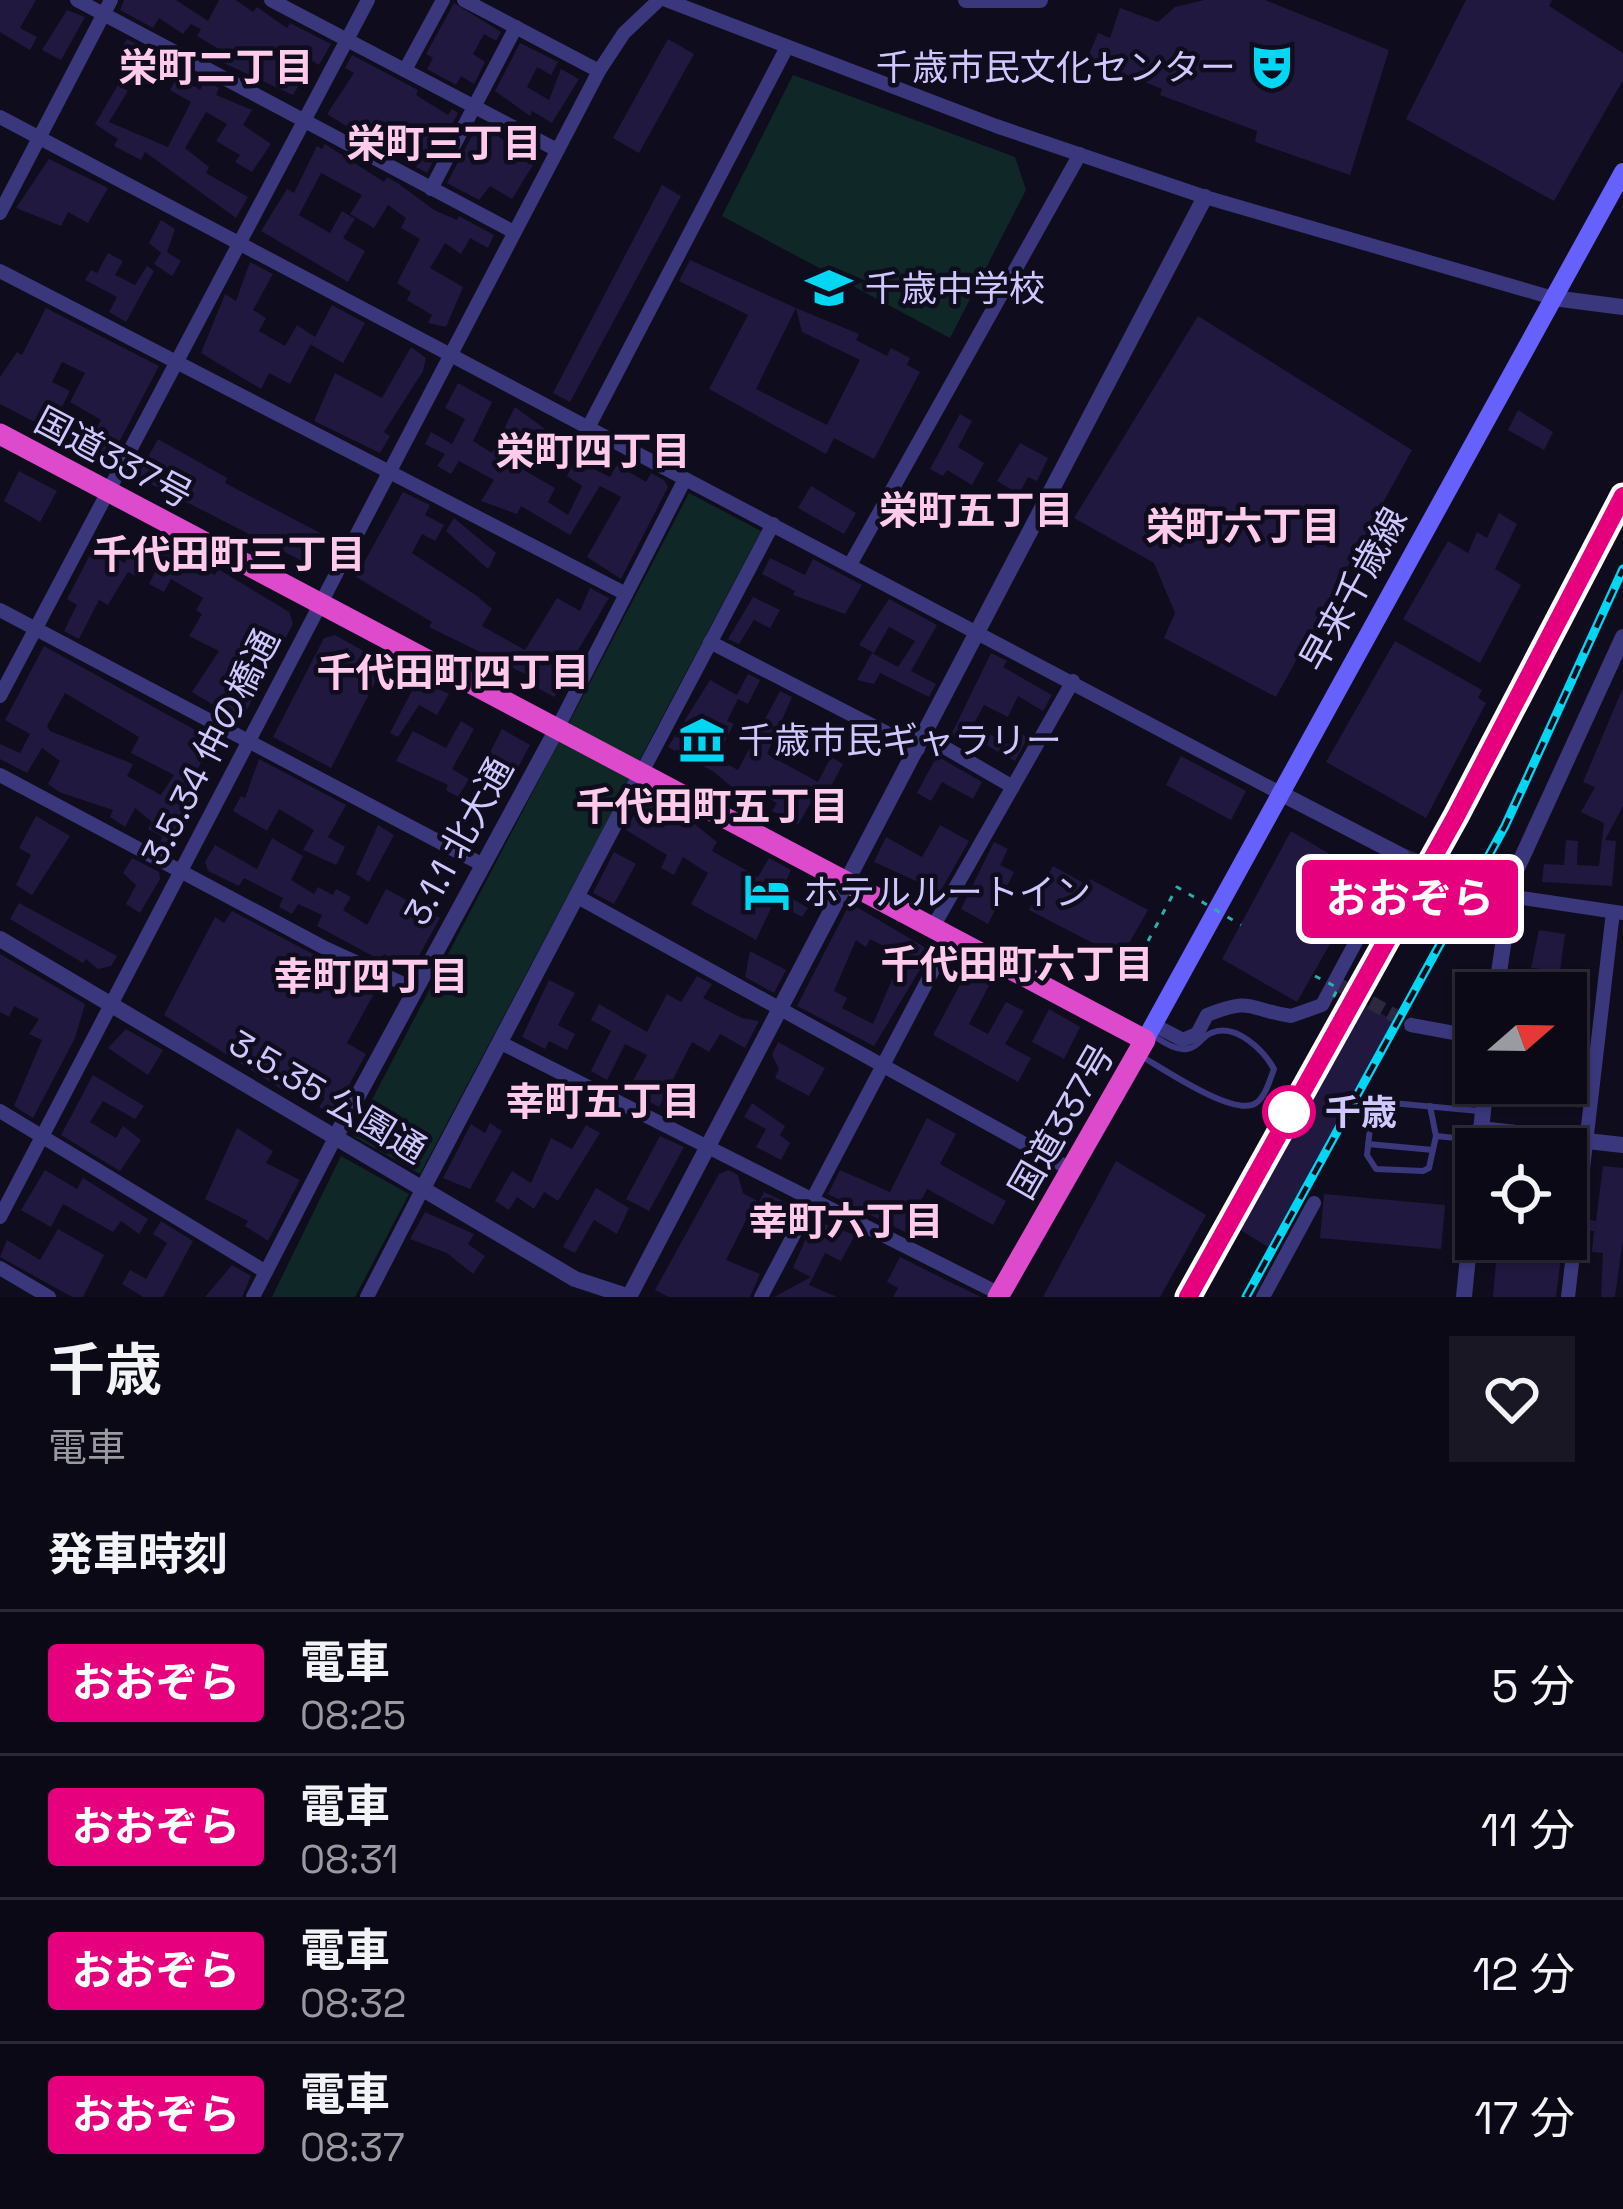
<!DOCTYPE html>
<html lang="ja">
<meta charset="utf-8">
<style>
body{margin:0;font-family:"Space Grotesk","Noto Sans JP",sans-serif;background:#191723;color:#f1f3f6;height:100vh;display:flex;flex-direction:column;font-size:45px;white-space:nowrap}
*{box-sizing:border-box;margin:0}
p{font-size:39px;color:#9a9aa1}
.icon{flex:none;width:66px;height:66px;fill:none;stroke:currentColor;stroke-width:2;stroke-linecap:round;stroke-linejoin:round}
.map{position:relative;height:1297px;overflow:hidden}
.panel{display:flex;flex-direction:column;background:#0b0916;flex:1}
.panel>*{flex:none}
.badge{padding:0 24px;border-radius:9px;font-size:42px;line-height:78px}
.needle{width:78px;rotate:70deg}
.controls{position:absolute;left:1455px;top:972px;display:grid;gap:24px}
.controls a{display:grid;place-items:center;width:132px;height:132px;border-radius:0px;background:#0b0916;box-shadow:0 3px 9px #0004,0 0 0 3px #2b2a35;font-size:60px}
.map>.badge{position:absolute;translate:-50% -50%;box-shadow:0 0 0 6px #fff}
h2{padding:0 48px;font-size:45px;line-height:108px}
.round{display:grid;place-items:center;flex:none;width:126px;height:126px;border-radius:0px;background:#191723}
.headline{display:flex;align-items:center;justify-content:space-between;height:204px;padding:0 48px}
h1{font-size:57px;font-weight:700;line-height:90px}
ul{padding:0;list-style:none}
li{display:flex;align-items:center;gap:36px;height:144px;padding:0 48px;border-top:3px solid #2b2a35}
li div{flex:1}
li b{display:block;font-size:45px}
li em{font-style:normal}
li .badge{min-width:132px;font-weight:700;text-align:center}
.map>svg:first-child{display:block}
</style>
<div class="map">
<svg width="1623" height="1297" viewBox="0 0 1623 1297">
<rect width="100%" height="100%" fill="#0f0c1d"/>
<g fill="#0f2726">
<path d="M793,75l222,82 11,33 -76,148 -228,-122z"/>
<path d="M689,493l72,38 -341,643 -67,-38z"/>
<path d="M341,1156l68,38 -54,103h-83z"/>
</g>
<g fill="#20183e" fill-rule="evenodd">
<path d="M0,0h36l-16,28 17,9 -7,13 -30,-18z"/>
<path d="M124,0h52l32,21 11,-21h17l17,12 4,-5 30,21 3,-5 41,21 -12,21 -6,-4 -20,34 -76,-35 5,-9 -25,-15 4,-7 -10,-5 -8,10 -24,-16 -6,10 -33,-18z"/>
<path d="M1204,0h61l124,50 -39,125 -95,-33 2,-11 -97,-36 2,-6 -75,-30 11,-26 12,5 10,-30 38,14 17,-15z"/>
<path d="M1466,0h86l-3,6 74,47v27l-69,121 -148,-82z"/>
<path d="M454,3l47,29 -5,9 -12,-7 -11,20 12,8 -11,22 -13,-8 -5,9 -29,-16 6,-11 -7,-4z"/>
<path d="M67,10l18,7 -24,43 -19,-10z"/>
<path d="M127,39l39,21 -12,17 -31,-18 3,-4 -6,-4z"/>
<path d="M668,39l26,15 -55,99 -26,-15z"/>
<path d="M520,43l38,19 -7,13 -14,-8 -10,20 22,13 12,-31 18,10 -27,44 -20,-12 -2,5 -35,-25z"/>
<path d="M352,55l66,35 -2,5 32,20 4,-6 6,4 -31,60 -11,-6 3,-5 -36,-20 -3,5 -53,-33 27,-41 -9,-5z"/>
<path d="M178,75l22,15 5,-9 14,7 -3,7 36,15 -9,15 28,19 -19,28 -17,-10 5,-7 -24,-14 11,-17 -21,-12 -21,36 24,19 -3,6 42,24 -12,21 -91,-66 -4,8 -27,-14 4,-7 -23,-15 23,-39 10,6 -19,31 59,25 23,-45 -21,-12z"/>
<path d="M476,128l11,7 3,-6 43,36 -21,34 -22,-13 -11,14 -32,-17z"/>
<path d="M325,144l59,38 3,-5 12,7 35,26 23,10 2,-4 35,19 -6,13 -18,-10 -9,16 -16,-11 -15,25 33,19 -17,40 -18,-4 4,-8 -25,-15 4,-8 -14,-9 23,-44 -19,-11 5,-10 -18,-13 -14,23 -24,-14 12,-19 -41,-22 -22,42 31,18 12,-22 13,8 -12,19 22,13 -17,31 -87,-51 26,-42 7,4 23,-47 5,3z"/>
<path d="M49,159l59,29 -20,35 -20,-11 -7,14 -45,-18z"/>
<path d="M662,185l19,11 -111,206 -17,-9z"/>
<path d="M161,220l14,9 -8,23 14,9 -9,15 -18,-12 7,-11 -12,-10z"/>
<path d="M108,253l15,8 -8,14 20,10 12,-19 7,5 -28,51 -17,-10 8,-15 -32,-17 6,-10 6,3z"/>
<path d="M690,260l106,48 -40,81 71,36 33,-65 -58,-28 -6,-24 63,26 -3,6 31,16 4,-8 19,10 -3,7 13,7 -46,87 -40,-21 -8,16 -117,-65 39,-74 -69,-34z"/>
<path d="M250,262l23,12 -20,36 13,8 -7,13 26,15 12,-21 18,12 17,-32 33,18 -22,40 -32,-18 2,-5 -23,44 -21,-11 -8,16 -60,-36 24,-59 11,7z"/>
<path d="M46,308l113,58 -50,95 -23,-12 15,-29 -31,-18 15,-29 -23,-11 -10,20 18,9 -20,39 -50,-26v-27l17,-25 5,3z"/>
<path d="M1198,316l214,134 -136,247 -112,-59 11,-25 -21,-50 -80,-45z"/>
<path d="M411,347l15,11 -3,13 -39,61 6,4 -10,17 -66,-32 21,-48 47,25z"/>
<path d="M458,383l34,19 -19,39 19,12 23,-46 49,36 5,-9 11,7 -14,25 -30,-22 -14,25 33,19 -7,14 20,13 14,-29 -15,-10 8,-16 35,17 7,-12 29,17 5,-9 13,7 4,7 -47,92 -34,-22 34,-60 -21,-11 -30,49 -49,-29 -4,8 -36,-13 13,-21 -35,-19 -8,13 -14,-8 8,-12 -20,-10 6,-12 21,12 13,-25 -20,-11z"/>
<path d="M1518,410l35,22 -9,18 -36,-20z"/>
<path d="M960,414l12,7 -14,26 26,16 -12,22 -25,-15 -4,6 -13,-7z"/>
<path d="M158,439l69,39 -2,5 97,51 -16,29 -169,-86z"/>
<path d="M1020,443l28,15 -11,23 -9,-4 -9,17 -22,-13z"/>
<path d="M19,471l38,20 -17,31 -36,-21z"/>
<path d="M811,486l45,27 -12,21 -46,-26z"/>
<path d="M403,492l27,13 -5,10 19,10 -9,16 -13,-7 -10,19 65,43 15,13 -10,17 43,24 32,-52 23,13 10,-23 19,10 -38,64 6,3 -23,32 -20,-11 3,-6 -108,-53 3,-5 -76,-45z"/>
<path d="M1499,513l18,11 -22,45 26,16 -41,78 -77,-44 45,-78 20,12 9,-21 10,6z"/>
<path d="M454,518l42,35 -8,16 -42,-38z"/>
<path d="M139,534l76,41 3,-6 71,43 4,12 -49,91 -17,-2 -35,-21 27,-41 -30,-15 13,-22 -6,-4 7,-12 -32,-19 -7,13 -15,-8 11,-22 -11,-6 -13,20 -8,-4 -20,33 -9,-5 -20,39 -15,-8 13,-26 -10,-6 27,-52 31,16z"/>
<path d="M770,558l35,17 8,-16 49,26 -17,29 -52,-19 2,-4 -33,-17z"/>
<path d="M753,597l27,13 -10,18 -16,-8 -15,24 -11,-5z"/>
<path d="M889,599l48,26 -26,46 25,13 -7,13 -49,-24 -6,11 -17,-4 15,-27 26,14 17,-26 -26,-14 -15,26 -15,-8z"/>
<path d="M335,635l50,28 -54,105 -58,-31 51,-99z"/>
<path d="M1395,641l87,49 -4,8 8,5 -60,115 -100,-56z"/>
<path d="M44,646l169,94 -26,49 11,6 -24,51h-17l6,-9 -15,-8 4,-7 -17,-14 -10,19 -15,-10 3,-7 -54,-18 -11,-8 12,-23 -18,-13 -15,25 -27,-14v-15l20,9 10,-19 -25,-14zM65,693l74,44 -8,16 43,22 -13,20 -34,-19 6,-12 -83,-33 -3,-5z"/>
<path d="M991,653l16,8 -4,6 49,28 -9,16 -25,-15 -10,21 -24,-12 -11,20 38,21 7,-14 10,5 -13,24 -47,-26 -4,7 -13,-7z"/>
<path d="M748,674l12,6 -12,24 -10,-5 -11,22 7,3 -18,34 22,12 42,-79 12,6 -25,57 51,28 13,-25 12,7 -19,35 -9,-4 -17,30 -26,-14 5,-8 -26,-15 -6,10 -31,-26 -46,-25 42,-67 27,15z"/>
<path d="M418,679l31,15 -12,21 -18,-10 -21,32 -8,-4z"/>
<path d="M1623,688v118l-18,34 11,1 -4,45 -70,-4 2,-18 20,1 2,-25 12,1 -1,24 22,1 5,-43 -23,-11 14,-25 -12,-5z"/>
<path d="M461,721l13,8 -22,40 17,10 -11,18 -12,-7 2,-5 -52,-24 17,-30 33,17z"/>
<path d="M502,729l28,16 -15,28 -28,-15z"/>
<path d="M937,756l45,26 -9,17 -31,-17 -11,19 -14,-8z"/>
<path d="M1181,756l65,35 -15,29 -65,-35z"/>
<path d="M259,759l87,46 -18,32 17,10 -9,18 -33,-15 11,-20 -35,-21 -12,22 -34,-20 8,-15 4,2z"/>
<path d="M642,800l41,15 34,27 -5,9 46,26 11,-19 22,12 -10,22 27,16 -6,9 -28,-15 -18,38 -65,-36 17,-31 -25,-16 -9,18 -13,-7 6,-13 -41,-25z"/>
<path d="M36,816l34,20 -38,59 -16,-10 15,-30 -12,-7z"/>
<path d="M378,825l16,10 -25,47 -13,-8z"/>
<path d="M940,825l29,16 -29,51 -66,-30 12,-25 36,20z"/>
<path d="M1291,831l62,37 3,-5 15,9 -74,130 -75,-43z"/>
<path d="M272,838l31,18 -12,24 23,14 4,-7 15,8 3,-6 15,8 -8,13 24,15 19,-36 54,29 -29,52 -27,-16 -4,6 -63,-34 5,-11 -24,-11 -6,10 -13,-7 4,-9 -39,-20 -5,8 -31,-15 -3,-9 10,-17 42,24z"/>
<path d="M994,842l14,7 -8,16 14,7 -26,52 -27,-15z"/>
<path d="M614,852l22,12 -22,40 -21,-11z"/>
<path d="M132,858l27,14 1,7 -20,34 -14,-9 10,-19 -13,-12z"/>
<path d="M1053,866l34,19 3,-6 58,31 -21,37 -17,5 -81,-42z"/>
<path d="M19,903l98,53 -6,10 -13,3 -12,-10 -3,4 -73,-44z"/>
<path d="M850,903l81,48 -57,95 -77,-40zM870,939l24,13 -6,11 9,5 -24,56 -31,-16 5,-10 -13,-7 22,-51 10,7z"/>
<path d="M232,911l145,77 -30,55 19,11 -33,60 -14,-7 6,-9 -30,-13 -6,9 -125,-79 51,-98 9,6z"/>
<path d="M1539,930l26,4 -5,37 -29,-3z"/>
<path d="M750,951l36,19 -12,23 -29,-16z"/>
<path d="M0,954l85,50 -10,34 -42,80 -19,-12 28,-66 -13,-6 10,-15 -25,-13 -5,11 -9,-5z"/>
<path d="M969,968l23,12 -23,44 19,10 18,-32 18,9 -19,33 26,14 -13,24 -85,-47z"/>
<path d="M697,976l15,8 -9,14 39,20 17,3 -14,27 -25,-14 -11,18 -17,-10 -33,65 -31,-17 19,-35 -22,-11 -18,36 -16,-9 20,-40 -20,-11 8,-16 48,28 20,-38 14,8z"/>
<path d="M549,980l26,13 -17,32 17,9 -8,16 -18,-9 -4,8 -23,-12z"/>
<path d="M1357,999l37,22 -126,226 -39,-24z"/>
<path d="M1576,999l15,2 -12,107 -18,-3 10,-62 -5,-15 8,1z"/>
<path d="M1049,1009l31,18 -16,32 -32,-17z"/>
<path d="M126,1029l37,21 -15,25 -40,-27z"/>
<path d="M778,1042l47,26 -16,28 -34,-18 4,-9 -7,-14z"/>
<path d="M93,1075l51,31 -9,13 -32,-18 -13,21 26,16 7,-12 18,14 -21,31 -59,-36z"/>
<path d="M752,1103l33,23 -5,9 10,8 -9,17 -25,-13 10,-18 -22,-12z"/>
<path d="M927,1118l29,16 -16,30 66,37 -13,24 -66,-36 -22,43 -77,-38 12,-24 50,22z"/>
<path d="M490,1123l12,8 -32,58 -27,-11 28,-54 14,9z"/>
<path d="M586,1125l14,8 -42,68 -14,-9 -10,17 -17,-12 -8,13 -14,-9 17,-30 19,12 20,-45 21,11z"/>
<path d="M237,1128l36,23 -7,12 34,17 -32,61 -23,-15 3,-5 -43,-22z"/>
<path d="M660,1136l24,11 -35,64 -23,-12z"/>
<path d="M1116,1161l90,54 -46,82h-117z"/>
<path d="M1603,1166l20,2v71l-8,58h-14l2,-44 -11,-1 2,-21h-7l1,-11 8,1z"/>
<path d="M45,1170l32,19 6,-11 65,41 -9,15 -18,-13 -8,11 -50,-28 -12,23 -30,-17z"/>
<path d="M728,1170l10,5 5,18 16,9 5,-10 32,15 -14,26 -33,-19 -23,46 34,14 -10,23h-81l-14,-7 64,-116z"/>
<path d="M596,1188l33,20 -12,26 -23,-14 -19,33 -12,-6z"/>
<path d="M1324,1194l121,11 -4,44 -121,-11z"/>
<path d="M425,1212l49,22 -6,10 17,12 -12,18 -26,-21 -37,-14z"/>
<path d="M814,1220l41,15 -14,26 -16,-8 -16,32 28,12h-63l37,-20 -18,-9z"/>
<path d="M161,1221l32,20 -30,56h-20l-21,-13 8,-14 16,9 21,-36 -14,-9z"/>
<path d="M58,1229l46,26 -21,42h-11l-72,-40 7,-17 33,20z"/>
<path d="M1498,1239h65l-7,58h-63z"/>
<path d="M900,1257l48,24 33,16h-88l5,-9 -11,-6z"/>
<path d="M232,1265l19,11 -9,21h-37z"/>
</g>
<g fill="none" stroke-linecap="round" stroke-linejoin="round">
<path stroke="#2c283f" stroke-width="14" stroke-dasharray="14 7" stroke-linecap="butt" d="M1334,982l77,43"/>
<path stroke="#2c283f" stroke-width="16" stroke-dasharray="16 8" stroke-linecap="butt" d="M1402,856l88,36"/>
<g stroke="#3a377c" stroke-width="6">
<path d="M1141,1056c21,12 94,62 115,47 9,-6 14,-23 18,-34 -10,-18 -38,-47 -63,-36 -10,4 -12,14 -24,16 -12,2 -25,-8 -35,-14"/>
<path d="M1430,1106l6,30"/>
<path d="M1476,1140l-40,-4 -7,32 -6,3 -47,-2 -9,-14 5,-45 9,-8 98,9"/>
<path d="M1368,1144l65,6"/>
</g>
<g stroke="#3a377c" stroke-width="14">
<path d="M77,0l437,232"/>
<path d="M271,0l286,150"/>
<path d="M464,0l135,71"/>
<path d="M666,0l330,126 209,71 348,101"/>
<path d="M405,70l38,-70"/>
<path d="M0,117l1278,675"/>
<path d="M431,189l85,-162"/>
<path d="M0,213l111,-213"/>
<path d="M0,271l626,323"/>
<path d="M589,426l198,-379"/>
<path d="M851,563l229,-409"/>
<path d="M0,610l483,255"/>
<path d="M710,642l208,107"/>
<path d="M0,696l368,-696"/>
<path d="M558,727l127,-248"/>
<path d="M925,736l88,51"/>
<path d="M642,772l131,-248"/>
<path d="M0,775l323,172 92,42"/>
<path d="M576,896l494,273"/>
<path d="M1509,896l114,17"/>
<path d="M933,927l140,-246"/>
<path d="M1154,1025l29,15 14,-6 10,-19c47,-19 41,-5 84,1l31,-11 80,-149"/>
<path d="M1411,1025l65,12"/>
<path d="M503,1044l497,250"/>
<path d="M0,1111l266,161"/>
<path d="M0,1217l599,-1146 25,-38 35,-33"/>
<path d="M0,1268l49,29"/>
<path d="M253,1297l82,-159"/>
<path d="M367,1297l55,-107"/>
<path d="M761,1297l190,-361"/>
<path d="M1263,1297l51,-94"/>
<path d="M1568,1297l45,-385"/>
</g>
<g stroke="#3a377c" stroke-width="16">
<path d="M966,0h74"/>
<path d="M1553,298l70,9"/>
<path d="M1278,792l124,64"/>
<path d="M0,939l575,340 55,18"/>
<path d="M1496,993l17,-116 110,-240"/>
<path d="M1480,1129l143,16"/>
<path d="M335,1138l223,-411"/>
<path d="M1479,1149l7,-66"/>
<path d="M422,1190l220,-418"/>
<path d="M629,1297l576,-1100"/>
<path d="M1464,1297l12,-122"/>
</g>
<path stroke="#6660fe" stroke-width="18" d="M1145,1040l478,-868"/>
<path stroke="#de4acc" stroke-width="21" d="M0,434l1145,606 -147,257"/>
<g stroke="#01d6f2" stroke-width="9">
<g id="rail">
<path d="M1188,1297l268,-481 167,-320"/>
<path d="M1246,1297l259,-471 118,-257"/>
</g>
</g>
<use href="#rail" stroke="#0f0c1d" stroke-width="4.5" stroke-dasharray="14" stroke-linecap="butt"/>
<g stroke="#2daea8" stroke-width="3" stroke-dasharray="6 9" stroke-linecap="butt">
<path d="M1148,941l29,-54 64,38"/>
<path d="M1315,976l23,12 -5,10"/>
</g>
</g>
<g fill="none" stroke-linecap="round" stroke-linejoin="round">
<g stroke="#fff" stroke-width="27">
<path id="line" d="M1188,1297l268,-481 167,-320"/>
</g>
<use href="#line" stroke="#e6007e" stroke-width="18"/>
</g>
<defs>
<g id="theatre-bare" transform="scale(3.6)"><path d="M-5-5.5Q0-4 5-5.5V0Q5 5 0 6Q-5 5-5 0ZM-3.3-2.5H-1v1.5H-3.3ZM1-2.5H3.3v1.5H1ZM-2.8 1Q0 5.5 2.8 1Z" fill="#01d6f2" stroke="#0f0c1d" stroke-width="2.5" paint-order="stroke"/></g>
<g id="school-bare" transform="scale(3.6)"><path d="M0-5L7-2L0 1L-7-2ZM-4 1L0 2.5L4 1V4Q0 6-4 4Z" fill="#01d6f2" stroke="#0f0c1d" stroke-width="2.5" paint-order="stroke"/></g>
<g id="museum-bare" transform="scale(3.6)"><path d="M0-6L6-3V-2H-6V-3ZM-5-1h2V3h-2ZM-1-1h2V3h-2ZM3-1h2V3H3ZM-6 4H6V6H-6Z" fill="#01d6f2" stroke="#0f0c1d" stroke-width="2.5" paint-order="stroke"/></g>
<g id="hotel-bare" transform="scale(3.6)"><path d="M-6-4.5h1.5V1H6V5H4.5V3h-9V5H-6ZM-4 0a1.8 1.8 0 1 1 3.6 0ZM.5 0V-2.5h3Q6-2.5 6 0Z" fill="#01d6f2" stroke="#0f0c1d" stroke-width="2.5" paint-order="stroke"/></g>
</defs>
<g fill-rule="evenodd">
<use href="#theatre-bare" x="1272" y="67"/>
<use href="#school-bare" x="829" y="288"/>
<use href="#museum-bare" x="702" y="740"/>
<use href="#hotel-bare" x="767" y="892"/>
</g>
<circle fill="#fff" stroke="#e6007e" stroke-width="6" cx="1289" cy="1112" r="24"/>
<g text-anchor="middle" stroke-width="9" stroke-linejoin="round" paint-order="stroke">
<g font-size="36" fill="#cfc8ff" stroke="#0f0c1d" text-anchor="start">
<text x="1236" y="80" text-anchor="end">千歳市民文化センター</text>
<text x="865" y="301">千歳中学校</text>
<text x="738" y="753">千歳市民ギャラリー</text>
<text x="803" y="905">ホテルルートイン</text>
</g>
<g font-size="36" fill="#cfc8ff" stroke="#0f0c1d">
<text transform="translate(114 457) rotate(28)" y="13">国道337号</text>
<text transform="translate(1353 589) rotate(-61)" y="13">早来千歳線</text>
<text transform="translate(210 747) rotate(-63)" y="13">3.5.34 仲の橋通</text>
<text transform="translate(458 841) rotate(-61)" y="13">3.1.1 北大通</text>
<text transform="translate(328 1096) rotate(31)" y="13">3.5.35 公園通</text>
<text transform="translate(1061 1121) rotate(-60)" y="13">国道337号</text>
</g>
<g font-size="36" font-weight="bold" fill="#cfc8ff" stroke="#0f0c1d" text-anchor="start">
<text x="1325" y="1125">千歳</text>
</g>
<g font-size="39" font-weight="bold" fill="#ffcaeb" stroke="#0f0c1d">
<text x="216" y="81">栄町二丁目</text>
<text x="444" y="157">栄町三丁目</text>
<text x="593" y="465">栄町四丁目</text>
<text x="976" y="524">栄町五丁目</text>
<text x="1243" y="540">栄町六丁目</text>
<text x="229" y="568">千代田町三丁目</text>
<text x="453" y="686">千代田町四丁目</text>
<text x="712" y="820">千代田町五丁目</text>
<text x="1017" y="978">千代田町六丁目</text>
<text x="371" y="990">幸町四丁目</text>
<text x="603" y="1115">幸町五丁目</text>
<text x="846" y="1235">幸町六丁目</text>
</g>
</g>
</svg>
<div class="controls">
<a><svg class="needle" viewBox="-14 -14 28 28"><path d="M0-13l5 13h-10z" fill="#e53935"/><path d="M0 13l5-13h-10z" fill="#9a9aa1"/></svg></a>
<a><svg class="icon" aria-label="locate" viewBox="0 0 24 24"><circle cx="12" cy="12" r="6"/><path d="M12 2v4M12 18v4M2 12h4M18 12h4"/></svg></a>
</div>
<b class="badge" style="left:1410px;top:899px;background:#e6007e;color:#fff">おおぞら</b>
</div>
<section class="panel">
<div class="headline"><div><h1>千歳</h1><p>電車</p></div><a class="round"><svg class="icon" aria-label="heart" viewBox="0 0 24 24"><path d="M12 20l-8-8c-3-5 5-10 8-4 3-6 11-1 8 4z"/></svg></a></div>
<h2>発車時刻</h2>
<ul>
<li><span class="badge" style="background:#e6007e;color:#fff">おおぞら</span><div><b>電車</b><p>08:25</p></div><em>5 分</em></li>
<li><span class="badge" style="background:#e6007e;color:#fff">おおぞら</span><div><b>電車</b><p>08:31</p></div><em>11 分</em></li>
<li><span class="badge" style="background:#e6007e;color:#fff">おおぞら</span><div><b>電車</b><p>08:32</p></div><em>12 分</em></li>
<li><span class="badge" style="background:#e6007e;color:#fff">おおぞら</span><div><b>電車</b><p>08:37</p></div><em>17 分</em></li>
</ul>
</section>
